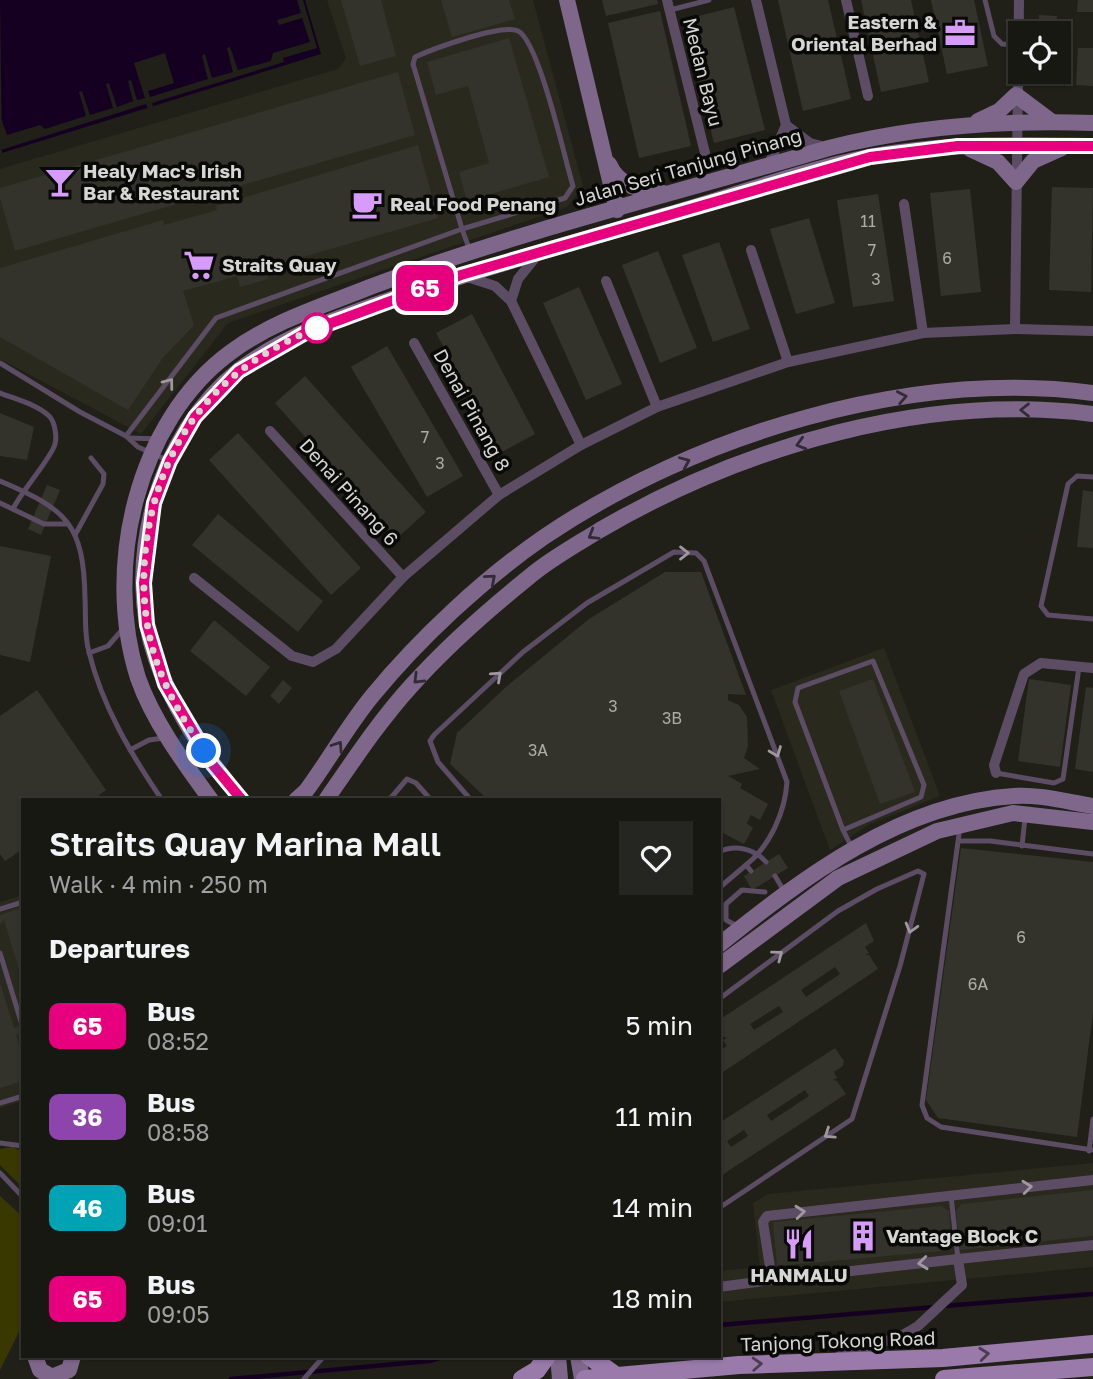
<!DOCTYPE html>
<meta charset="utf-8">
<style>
body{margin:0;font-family:"Golos Text",sans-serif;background:#252521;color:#f1f3f6;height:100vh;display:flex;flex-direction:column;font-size:26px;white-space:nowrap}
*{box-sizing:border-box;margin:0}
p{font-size:23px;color:#9fa0a0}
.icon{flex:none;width:38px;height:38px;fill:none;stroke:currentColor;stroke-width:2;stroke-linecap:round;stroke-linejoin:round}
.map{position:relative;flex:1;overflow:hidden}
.sheet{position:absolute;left:21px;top:798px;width:700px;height:560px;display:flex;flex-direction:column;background:#181813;border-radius:0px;box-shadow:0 2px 5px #0004,0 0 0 2px #363733}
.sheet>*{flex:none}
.badge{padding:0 14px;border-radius:10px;font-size:24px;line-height:46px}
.tools{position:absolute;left:1008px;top:21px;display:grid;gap:14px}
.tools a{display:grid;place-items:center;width:63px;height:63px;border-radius:0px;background:#181813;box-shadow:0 2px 5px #0004,0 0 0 2px #363733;font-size:35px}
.you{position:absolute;width:35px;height:35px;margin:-18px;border:5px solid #fff;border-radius:50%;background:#1a73e8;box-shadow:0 0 0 10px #1a73e833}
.map>.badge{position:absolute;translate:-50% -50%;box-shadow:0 0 0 4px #fff}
h2{padding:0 28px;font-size:26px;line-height:63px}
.round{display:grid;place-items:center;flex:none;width:74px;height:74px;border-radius:0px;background:#252521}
.summary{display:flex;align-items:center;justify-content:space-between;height:119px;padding:0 28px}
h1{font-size:33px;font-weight:600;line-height:52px}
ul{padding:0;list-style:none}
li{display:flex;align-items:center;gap:21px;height:91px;padding:0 28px}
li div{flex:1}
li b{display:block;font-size:26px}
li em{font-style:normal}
li .badge{min-width:77px;font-weight:700;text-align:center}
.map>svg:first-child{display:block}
</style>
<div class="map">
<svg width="1093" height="1379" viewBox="0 0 1093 1379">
<rect width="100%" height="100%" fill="#202019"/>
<g fill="#2a291d">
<path d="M327,0h206l50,186 -16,21 -339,116 -87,111 -141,-75v-190l338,-100 8,-11z"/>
<path d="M884,648l56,148 -70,28 -40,26 -59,-160z"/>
<path d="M23,895v206l-23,7v-206z"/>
<path d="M1093,1163v104l-374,35v-31l41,-4 -7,-64 15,-9z"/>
</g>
<g fill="#393800">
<path d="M13,1147l10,5v36l-23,-23v-16z"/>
<path d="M0,1196l23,21v107l-23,46z"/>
</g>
<path fill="#150021" d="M0,0h305l16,54 -319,99z"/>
<path fill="#202019" d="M297,0h6l14,48 -34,10 1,4 -132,41 2,7 -5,1 -3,-7 -145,46 -1,-35 7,20 33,-10 5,4 41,-13 -7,-24 3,-1 8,24 23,-7 -7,-24 3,-1 8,24 16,-6 -5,-20 3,-1 6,20 8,-2 -11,-35 31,-10 9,30 -26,8 2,6 58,-18 -6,-23 3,-2 7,24 21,-6 -6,-24 3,-1 8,23 33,-9 2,-8 37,-11 -8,-24 -23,7 -2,-5 24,-7z"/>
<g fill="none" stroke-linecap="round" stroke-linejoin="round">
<g stroke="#150021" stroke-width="4.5">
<path d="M944,1306l149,-12"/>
<path d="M719,1325l216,-18"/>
<path d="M231,1379l198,-18 17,-5"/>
</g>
</g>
<g fill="#33332c" fill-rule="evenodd">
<path d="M341,0h40l15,56 -36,10z"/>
<path d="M441,0h68l6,19 -63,18z"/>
<path d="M602,0h55l1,4 -52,12z"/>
<path d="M778,0h50l23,99 -48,12z"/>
<path d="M861,0h50l18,82 -48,10z"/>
<path d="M931,0h43l14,66 -41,8z"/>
<path d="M1078,0h15v12h-16z"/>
<path d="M734,7l31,123 -51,13 -31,-123z"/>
<path d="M660,11l31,135 -52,12 -31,-135z"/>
<path d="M1039,15l18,1 -1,17h-18z"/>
<path d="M509,38l40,139 -82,24 -8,-29 30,-9 -21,-77 -32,9 -9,-33z"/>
<path d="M1078,48h15v38l-17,-1z"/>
<path d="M398,72l17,63 -400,116 -15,-53v-10z"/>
<path d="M418,145l20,73 -173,50 3,11 -28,8 -3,-11 -54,15 11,34 -32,34 -34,51 -128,-73v-69l163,-48 1,5 53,-15 -1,-4z"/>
<path d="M1052,187l41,1 -2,104 -42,-2z"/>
<path d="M970,189l11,103 -40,4 -11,-103z"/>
<path d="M878,194l16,107 -41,6 -16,-107z"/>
<path d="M809,218l26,85 -39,11 -26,-85z"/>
<path d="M719,242l31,87 -37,13 -31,-87z"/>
<path d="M658,251l39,97 -37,15 -38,-98z"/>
<path d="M579,287l43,97 -36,16 -43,-97z"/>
<path d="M472,314l63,120 -35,19 -64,-120z"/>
<path d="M387,346l76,130 -36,21 -76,-130z"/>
<path d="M305,376l121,136 -30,27 -121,-136z"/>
<path d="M0,413l34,14 -7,33 -27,-4z"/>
<path d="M238,433l123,135 -30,27 -122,-135z"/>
<path d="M47,485l13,5 -19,45 -13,-6z"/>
<path d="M1083,490l10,2v56l-16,-1z"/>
<path d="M218,514l105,87 -25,31 -106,-87z"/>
<path d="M0,546l51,10 -21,106 -30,-7z"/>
<path d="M665,572h36l45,123 -18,-1v6l11,5 8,12 1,29 -4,12 16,11 -32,7 14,8 -2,4 28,16 -8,16 -9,-5 -4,8 -2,-1 8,6 -9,16 -25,-13v-31h-231l-38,-36 7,-31 50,-47 82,-67z"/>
<path d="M214,620l56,47 -24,29 -56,-45z"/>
<path d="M873,679l42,113 -35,12 -41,-113z"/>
<path d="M1029,679l42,6 -11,82 -42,-6z"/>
<path d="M283,680l9,8 -13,16 -9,-8z"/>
<path d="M1086,687l7,1v84l-18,-3z"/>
<path d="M37,690l69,100 -13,10h-70v49l-18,12 -5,-7v-138z"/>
<path d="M961,848l132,14v150l-16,125 -139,-19 -12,-18z"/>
<path d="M779,854l9,14 -36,22 -8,-14z"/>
<path d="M23,907v72h-1l-18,-59 -4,4v-9z"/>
<path d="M866,923l8,18 -9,6 4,6 -4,2h4l9,14 -155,103 -4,-6v-15l8,-5 -4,-6 4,-2 -8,-3v-15zM835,967l5,7 -34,23 -5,-7zM779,1006l4,6 -29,18 -4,-6z"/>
<path d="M0,983l14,45 9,-3v8l-7,2 7,22v24l-23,7z"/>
<path d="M835,1048l9,13 -1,5 -9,6 3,6 -4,2 4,1 9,13 -127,83v-54zM805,1090l4,6 -38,25 -4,-6zM744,1130l4,6 -17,11 -4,-6z"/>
<path d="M1093,1190v46l-133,14 -4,-40 6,-6z"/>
<path d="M941,1206l8,5 3,39 -175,16 -4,-44z"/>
</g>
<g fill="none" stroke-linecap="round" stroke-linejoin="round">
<g stroke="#5c4d65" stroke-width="5">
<path d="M985,0l9,36 8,8 15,1"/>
<path d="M670,10l39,-10"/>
<path d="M0,363l80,49 46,24 12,11 29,13"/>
<path d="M0,393c15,6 39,12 50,24 5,6 7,20 5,27 -3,13 -34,48 -42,65"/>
<path d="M126,436l90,-118 246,-89 103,-31 8,-12c-8,-26 -34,-145 -55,-155 -16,-8 -85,18 -103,26l-2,7 49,165 8,22"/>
<path d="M130,438l28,1"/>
<path d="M1093,477l-16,-1 -9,8 -27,122 7,9 45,4"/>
<path d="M0,481c66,28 84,42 85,118 1,17 -1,36 4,53 13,54 42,102 73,148"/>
<path d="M0,503l44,21h24"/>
<path d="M75,535l28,-51 1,-10 -13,-16"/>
<path d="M89,653l19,-7 14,-16"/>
<path d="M130,750l19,-10 15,-2"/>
<path d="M996,773l58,10 9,-4 16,-112"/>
<path d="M389,800l18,-21 9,4 15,17"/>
<path d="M471,800l-33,-38 -8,-21 4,-6 89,-83 64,-49 87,-51 22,1 8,8 83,221c-2,30 -17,64 -41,83"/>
<path d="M960,827l-38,278 5,13 14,9 152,23"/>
<path d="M843,830l78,-33 3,-12 -51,-124 -75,27 -3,14 48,128 8,16"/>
<path d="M959,841h31l103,13"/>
<path d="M1022,846l3,-28"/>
<path d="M719,852c16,-8 36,-3 47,10"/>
<path d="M775,876l9,15"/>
<path d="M719,888l27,-23 5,6"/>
<path d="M0,909l23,-7"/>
<path d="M737,926l-11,-6v-16l16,-14 23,2"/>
<path d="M0,953l23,75"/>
<path d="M719,999l119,-88 39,-22 41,-18 6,3 -24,92 -48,153 -133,89"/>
<path d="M0,1103l23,-7"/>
<path d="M0,1143l23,3"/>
<path d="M1089,1151l4,-32"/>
<path d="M0,1173l23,24"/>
<path d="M951,1196l7,63"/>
<path d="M304,1379l20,-23"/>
</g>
<g stroke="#5c4d65" stroke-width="10">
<path d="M667,0l38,153"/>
<path d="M756,0l30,125 -18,41"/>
<path d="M846,0l22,96"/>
<path d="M786,125l24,18 16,4"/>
<path d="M904,204l19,129"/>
<path d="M751,250l37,112"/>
<path d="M464,276l31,10 16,15 70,144"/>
<path d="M606,281l51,126"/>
<path d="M511,301l7,-22 21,-26"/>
<path d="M1015,329l4,-329"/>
<path d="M414,343l85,152"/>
<path d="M270,431l133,146"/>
<path d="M194,578l98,78 21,6 23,-13 67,-72 96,-82 82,-50 76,-38 131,-45 135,-29 92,-4 78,2"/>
<path d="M996,773l-2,-8 30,-91 17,-11 52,5"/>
<path d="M958,1259l135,-14"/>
<path d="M719,1287l53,-7"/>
<path d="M838,1357l63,-21 17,-10 44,-41 -4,-26 -186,21 -9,-58 4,-6 326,-36"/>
</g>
<g stroke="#7f678c" stroke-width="16">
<path d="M567,0l50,210"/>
<path d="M978,121l21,-10 17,-16 36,27"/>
<path d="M970,149l28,13 18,20 17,-21 29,-13"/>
<path d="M609,164c10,23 31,26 54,29"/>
<path d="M211,800c-27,-37 -58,-79 -73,-122 -35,-109 -2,-257 93,-326 42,-31 92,-46 139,-65 149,-56 306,-94 459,-139 86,-22 175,-28 264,-25"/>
<path d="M242,800c-36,-42 -68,-89 -86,-141 -34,-97 2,-225 83,-289 43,-33 99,-52 150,-70 91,-32 185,-57 278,-85 74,-21 150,-51 226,-62 67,-10 133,-8 200,-7"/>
<path d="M296,800l10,-9c23,-31 42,-66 67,-96 46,-56 110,-116 171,-158 152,-103 366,-168 549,-144"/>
<path d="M326,800c27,-39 54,-80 86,-115 35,-39 76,-75 117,-108 21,-18 47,-32 71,-47 144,-84 325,-137 493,-116"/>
<path d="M719,945c85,-68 182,-142 295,-149 25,-2 54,6 79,10"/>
<path d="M719,966l119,-88 99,-47 76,-18 80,9"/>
<path d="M35,1356l5,14 12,7 17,-7 4,-14"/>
<path d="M558,1356l2,23"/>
<path d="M578,1356l4,23"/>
</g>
<g stroke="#997aab" stroke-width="18">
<path d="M589,1356l26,19"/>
<path d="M522,1379l15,-9 10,-14"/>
<path d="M585,1379l154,-14 204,-7 150,-14"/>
<path d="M944,1379l149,-12"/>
</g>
</g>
<defs><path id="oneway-chevron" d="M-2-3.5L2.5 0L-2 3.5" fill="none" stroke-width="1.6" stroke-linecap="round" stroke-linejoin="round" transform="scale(1.75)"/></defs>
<g stroke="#9f98a1">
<use href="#oneway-chevron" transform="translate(169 383) rotate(-53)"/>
<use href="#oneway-chevron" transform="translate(684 553)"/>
<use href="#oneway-chevron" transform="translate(497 676) rotate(-42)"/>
<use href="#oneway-chevron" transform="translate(776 752) rotate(69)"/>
<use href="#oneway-chevron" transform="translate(911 928) rotate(106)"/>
<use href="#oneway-chevron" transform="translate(778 955) rotate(-37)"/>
<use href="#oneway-chevron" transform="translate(829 1134) rotate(146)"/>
<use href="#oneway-chevron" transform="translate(1027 1187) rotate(-6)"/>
<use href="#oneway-chevron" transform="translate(800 1212) rotate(-6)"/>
<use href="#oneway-chevron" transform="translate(923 1263) rotate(174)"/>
</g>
<g stroke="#322b36">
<use href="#oneway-chevron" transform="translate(902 397) rotate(-11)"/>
<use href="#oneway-chevron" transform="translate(1025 410) rotate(180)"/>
<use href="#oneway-chevron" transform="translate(801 444) rotate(164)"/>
<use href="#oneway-chevron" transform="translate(685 462) rotate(-23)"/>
<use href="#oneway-chevron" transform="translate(593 535) rotate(149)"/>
<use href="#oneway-chevron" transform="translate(491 579) rotate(-41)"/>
<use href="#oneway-chevron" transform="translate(418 679) rotate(135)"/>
<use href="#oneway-chevron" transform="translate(338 746) rotate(-56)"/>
</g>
<g stroke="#4a3c51">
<use href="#oneway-chevron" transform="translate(984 1354) rotate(-6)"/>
<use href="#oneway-chevron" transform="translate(757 1364) rotate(-3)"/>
</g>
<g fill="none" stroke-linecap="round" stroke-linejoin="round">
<g stroke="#fff" stroke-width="16">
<path id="line" d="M242,800l-29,-35 -48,-81 -18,-59 -3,-42 10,-80 16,-42 25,-44 44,-46 68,-39 154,-57 409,-118 88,-11h135"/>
</g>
<use href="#line" stroke="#e6007e" stroke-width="10"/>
<path stroke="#d6d6d2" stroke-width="7" stroke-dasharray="0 12.6" d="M204,751c-20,-30 -38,-60 -49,-94 -26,-83 -6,-191 53,-256 29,-33 69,-57 109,-73"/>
</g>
<defs>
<g id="office-bare" transform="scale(2.415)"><path d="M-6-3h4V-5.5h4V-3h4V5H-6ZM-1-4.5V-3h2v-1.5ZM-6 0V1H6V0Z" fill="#d79bf9" stroke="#090a07" stroke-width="2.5" paint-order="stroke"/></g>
<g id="bar-bare" transform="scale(2.415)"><path d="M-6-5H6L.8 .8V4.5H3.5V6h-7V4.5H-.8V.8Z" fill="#d79bf9" stroke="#090a07" stroke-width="2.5" paint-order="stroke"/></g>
<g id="cafe-bare" transform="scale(2.415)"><path d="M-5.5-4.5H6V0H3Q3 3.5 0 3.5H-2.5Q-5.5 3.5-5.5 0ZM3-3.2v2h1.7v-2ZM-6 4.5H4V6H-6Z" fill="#d79bf9" stroke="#090a07" stroke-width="2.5" paint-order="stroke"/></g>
<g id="supermarket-bare" transform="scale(2.415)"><path d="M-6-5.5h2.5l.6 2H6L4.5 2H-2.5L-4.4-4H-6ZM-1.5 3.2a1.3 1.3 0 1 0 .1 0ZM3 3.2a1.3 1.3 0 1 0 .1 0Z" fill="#d79bf9" stroke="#090a07" stroke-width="2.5" paint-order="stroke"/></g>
<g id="building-bare" transform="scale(2.415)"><path d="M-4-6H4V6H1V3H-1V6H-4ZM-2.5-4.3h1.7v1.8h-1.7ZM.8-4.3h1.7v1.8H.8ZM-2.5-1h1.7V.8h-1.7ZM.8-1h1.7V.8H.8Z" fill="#d79bf9" stroke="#090a07" stroke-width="2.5" paint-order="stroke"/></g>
<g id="restaurant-bare" transform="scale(2.415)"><path d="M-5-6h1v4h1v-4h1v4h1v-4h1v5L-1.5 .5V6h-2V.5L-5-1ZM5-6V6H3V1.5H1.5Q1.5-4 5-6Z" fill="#d79bf9" stroke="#090a07" stroke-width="2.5" paint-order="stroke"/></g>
</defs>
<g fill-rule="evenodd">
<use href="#office-bare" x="960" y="33"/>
<use href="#bar-bare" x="60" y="182"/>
<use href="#cafe-bare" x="367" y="204"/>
<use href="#supermarket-bare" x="199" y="265"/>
<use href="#building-bare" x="863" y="1236"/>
<use href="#restaurant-bare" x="799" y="1244"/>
</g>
<circle fill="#fff" stroke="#e6007e" stroke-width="3.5" cx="317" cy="328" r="14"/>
<g text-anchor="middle" stroke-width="7" stroke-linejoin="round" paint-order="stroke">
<g font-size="16" fill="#adada8">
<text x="868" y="227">11</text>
<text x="872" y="256">7</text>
<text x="947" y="264">6</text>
<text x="876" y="285">3</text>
<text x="425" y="443">7</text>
<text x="440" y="469">3</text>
<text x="613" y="712">3</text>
<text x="672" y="724">3B</text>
<text x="538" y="756">3A</text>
<text x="1021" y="943">6</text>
<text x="978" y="990">6A</text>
</g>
<g font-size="19" font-weight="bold" fill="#d6d6d2" stroke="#090a07" text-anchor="start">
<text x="937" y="29" text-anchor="end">Eastern &amp;<tspan x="937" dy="22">Oriental Berhad</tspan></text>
<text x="83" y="178">Healy Mac's Irish<tspan x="83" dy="22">Bar &amp; Restaurant</tspan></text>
<text x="390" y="211">Real Food Penang</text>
<text x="222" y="272">Straits Quay</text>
<text x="886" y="1243">Vantage Block C</text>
<text x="799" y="1282" text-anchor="middle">HANMALU</text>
</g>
<g font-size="19" fill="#d6d6d2" stroke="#090a07">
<text transform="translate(703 72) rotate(76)" y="7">Medan Bayu</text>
<text transform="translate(688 167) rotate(-16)" y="7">Jalan Seri Tanjung Pinang</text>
<text transform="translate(472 410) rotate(61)" y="7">Denai Pinang 8</text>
<text transform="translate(349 492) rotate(48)" y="7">Denai Pinang 6</text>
<text transform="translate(838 1341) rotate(-2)" y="7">Tanjong Tokong Road</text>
</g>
</g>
</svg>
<div class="tools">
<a><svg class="icon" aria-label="locate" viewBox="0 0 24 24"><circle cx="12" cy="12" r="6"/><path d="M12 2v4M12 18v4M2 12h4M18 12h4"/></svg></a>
</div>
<div class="you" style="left:204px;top:751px"></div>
<b class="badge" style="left:425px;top:288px;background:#e6007e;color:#fff">65</b>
<section class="sheet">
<div class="summary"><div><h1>Straits Quay Marina Mall</h1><p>Walk · 4 min · 250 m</p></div><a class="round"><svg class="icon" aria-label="heart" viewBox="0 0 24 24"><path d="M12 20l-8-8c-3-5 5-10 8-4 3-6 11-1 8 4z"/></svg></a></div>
<h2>Departures</h2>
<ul>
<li><span class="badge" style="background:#e6007e;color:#fff">65</span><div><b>Bus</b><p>08:52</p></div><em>5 min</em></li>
<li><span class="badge" style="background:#8e44ad;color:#fff">36</span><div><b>Bus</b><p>08:58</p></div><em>11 min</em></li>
<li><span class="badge" style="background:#00a3b4;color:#fff">46</span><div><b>Bus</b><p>09:01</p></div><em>14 min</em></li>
<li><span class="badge" style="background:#e6007e;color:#fff">65</span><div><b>Bus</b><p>09:05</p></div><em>18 min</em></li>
</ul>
</section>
</div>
